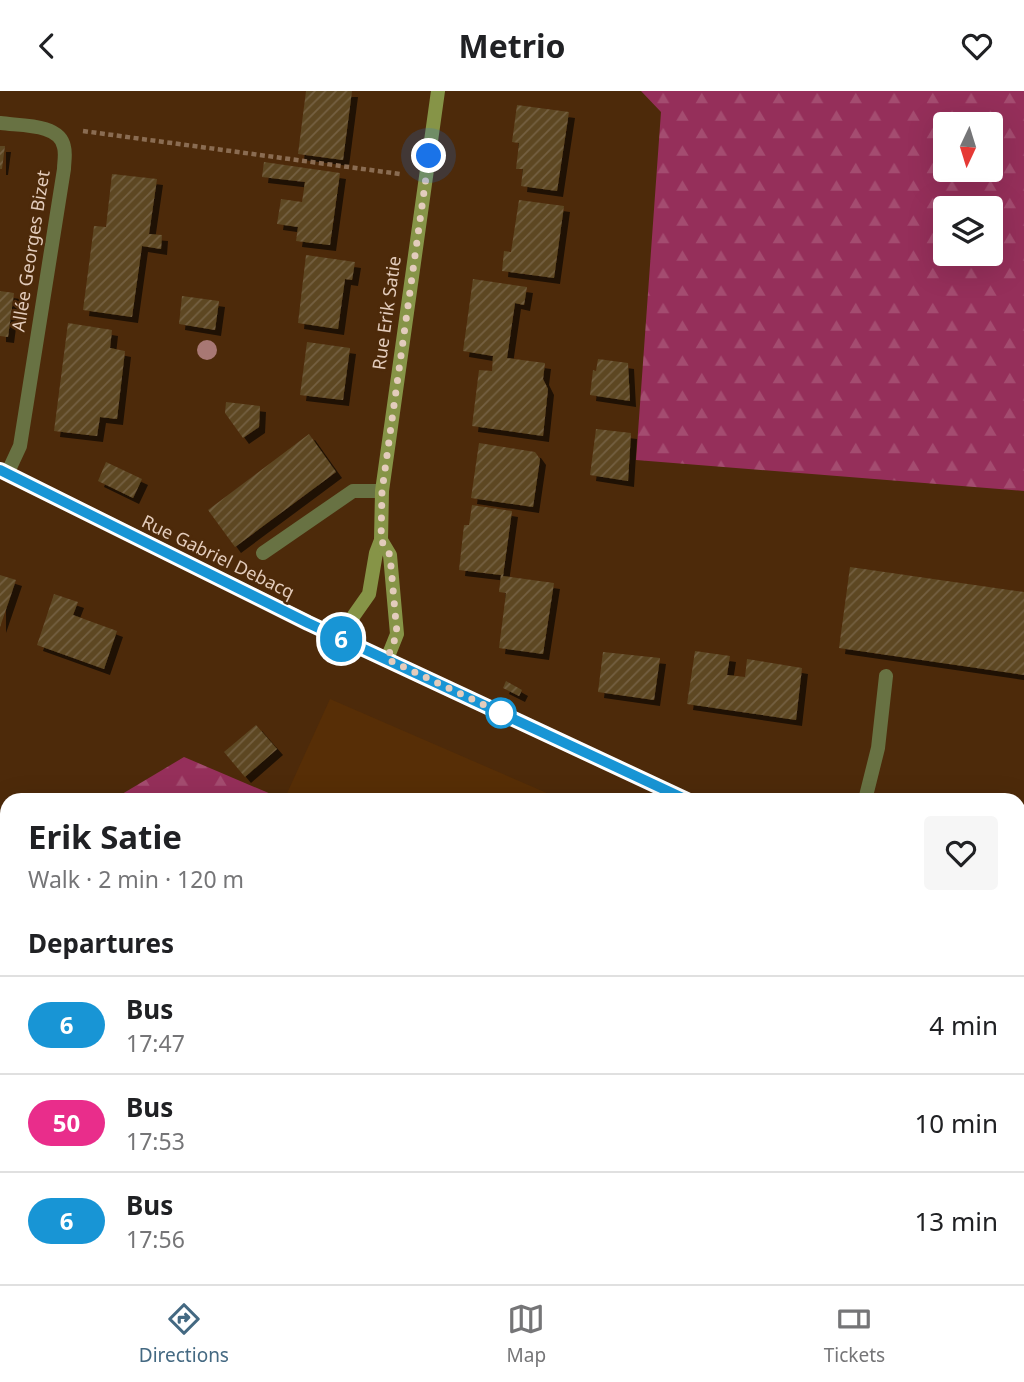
<!DOCTYPE html>
<meta charset="utf-8">
<style>
body{margin:0;font-family:"Noto Sans",sans-serif;background:#f6f6f6;color:#202124;height:100vh;display:flex;flex-direction:column;font-size:26px;white-space:nowrap}
*{box-sizing:border-box;margin:0}
p{font-size:23px;color:#757577}
.icon{flex:none;width:38px;height:38px;fill:none;stroke:currentColor;stroke-width:2;stroke-linecap:round;stroke-linejoin:round}
.map{position:relative;flex:1;overflow:hidden}
.panel{position:absolute;left:0px;top:702px;width:1026px;height:492px;display:flex;flex-direction:column;background:#fff;border-radius:21px 21px 0 0;box-shadow:0 7px 28px #0002}
.panel>*{flex:none}
.badge{padding:0 14px;border-radius:23px;font-size:24px;line-height:46px}
.needle{width:46px;rotate:184deg}
.tools{position:absolute;left:933px;top:21px;display:grid;gap:14px}
.tools a{display:grid;place-items:center;width:70px;height:70px;border-radius:7px;background:#fff;box-shadow:0 7px 28px #0002;font-size:35px}
.you{position:absolute;width:35px;height:35px;margin:-18px;border:5px solid #fff;border-radius:50%;background:#1a73e8;box-shadow:0 0 0 10px #1a73e833}
.map>.badge{position:absolute;translate:-50% -50%;box-shadow:0 0 0 4px #fff}
h2{padding:0 28px;font-size:26px;line-height:63px}
.round{display:grid;place-items:center;flex:none;width:74px;height:74px;border-radius:7px;background:#f6f6f6}
.overview{display:flex;align-items:center;justify-content:space-between;height:119px;padding:0 28px}
h1{font-size:33px;font-weight:700;line-height:52px}
ul{padding:0;list-style:none}
li{display:flex;align-items:center;gap:21px;height:98px;padding:0 28px;border-top:2px solid #e0e0e0}
li div{flex:1}
li b{display:block;font-size:26px}
li em{font-style:normal}
li .badge{min-width:77px;font-weight:700;text-align:center}
header{display:flex;justify-content:space-between;align-items:center;height:91px;padding:0 28px;background:#fff;font-size:32px;font-weight:700}
.tabs{display:flex;justify-content:space-around;align-items:center;height:98px;border-top:2px solid #e0e0e0;background:#fff;font-size:19px;color:#757577}
.tabs a{display:grid;justify-items:center;gap:4px}
.tabs .selected{color:#446982}
.map>svg:first-child{display:block}
</style>
<header><svg class="icon" aria-label="back" viewBox="0 0 24 24"><path d="M15 5l-7 7 7 7"/></svg>Metrio<svg class="icon" aria-label="heart" viewBox="0 0 24 24"><path d="M12 20l-8-8c-3-5 5-10 8-4 3-6 11-1 8 4z"/></svg></header>
<div class="map">
<svg width="1024" height="1193" viewBox="0 0 1024 1193">
<defs>
<pattern id="forest-firs" width="22" height="20" patternUnits="userSpaceOnUse" patternTransform="scale(1.75)"><rect width="22" height="20" fill="#952f5a"/><path d="M5 1l3.5 6h-7zM16 11l3.5 6h-7z" fill="#a44c70"/></pattern>
<pattern id="building-hatch" width="6" height="6" patternUnits="userSpaceOnUse" patternTransform="scale(1.75)"><rect width="6" height="6" fill="#5d4723"/><path d="M-1 1l2-2M0 6l6-6M5 7l2-2" fill="none" stroke="#746041"/></pattern>
<filter id="shadow"><feDropShadow dx="6" dy="6" stdDeviation="0" flood-color="#0009"/></filter>
</defs>
<rect width="100%" height="100%" fill="#4d2a0a"/>
<g fill="#572e06">
<path d="M330,608l233,101h-279z"/>
<path d="M1019,875l5,1v317h-1024v-132l7,125h1011z"/>
</g>
<g fill="url(#forest-firs)" fill-rule="evenodd">
<path d="M641,0h383v400l-388,-31 25,-348zM945,33h45v46h-45zM945,117h45v46h-45z"/>
<path d="M184,666l101,43h-173z"/>
<path d="M7,912v274h332v7h-339v-260z"/>
</g>
<g fill="url(#building-hatch)" filter="url(#shadow)">
<path d="M306,0h46l-9,69 -45,-6z"/>
<path d="M517,14l52,7 -12,79 -36,-5 2,-17h-7l3,-26 -7,-1z"/>
<path d="M0,55h5l-3,23h-2z"/>
<path d="M264,71l76,11 -10,72 -34,-4 2,-14 -21,-3 4,-25 21,3 3,-20 -43,-5z"/>
<path d="M112,83l45,5 -8,55 13,1 -1,14 -19,-3 -10,71 -49,-7 11,-84 12,1z"/>
<path d="M519,109l45,6 -10,72 -52,-7 2,-20 7,1z"/>
<path d="M306,164l49,7 -3,18 -7,-1 -7,50 -40,-6z"/>
<path d="M473,188l54,8 -3,18 -9,-2 -8,55 38,5 -2,16 5,10 -5,47 -71,-10 7,-56 13,1 1,-15 -30,-5z"/>
<path d="M0,200l14,2 -6,44 -8,-1z"/>
<path d="M182,205l37,5 -4,29 -36,-6z"/>
<path d="M68,232l44,7 -2,18 15,3 -8,68 -17,-2 -3,19 -43,-5z"/>
<path d="M307,251l43,6 -7,52 -43,-5z"/>
<path d="M598,268l30,4 2,38 -40,-6 3,-25 3,1z"/>
<path d="M226,311l34,4 -1,21 -16,11 -18,-25z"/>
<path d="M596,338l35,4 -3,48 -38,-6z"/>
<path d="M309,343l27,38 -101,75 -27,-37z"/>
<path d="M479,352l56,9 5,7 -7,48 -62,-9z"/>
<path d="M106,371l36,17 -9,19 -35,-17z"/>
<path d="M472,414l40,6 -9,65 51,7 -11,71 -44,-6 7,-55 -7,-1 2,-17 -42,-5 5,-45h5z"/>
<path d="M850,476l174,25v83l-185,-27z"/>
<path d="M0,484l16,5 -16,47z"/>
<path d="M54,503l24,8 -5,13 44,16 -13,38 -67,-24z"/>
<path d="M695,560l35,5 -3,19 18,2 2,-18 55,9 -6,52 -109,-16z"/>
<path d="M603,561l57,6 -6,42 -56,-8z"/>
<path d="M506,590l16,9 -3,6 -16,-8z"/>
<path d="M256,634l21,24 -32,28 -21,-25z"/>
</g>
<g fill="none" stroke-linecap="round" stroke-linejoin="round">
<path stroke="#8a6c52" stroke-width="4.5" stroke-dasharray="5 3.5" stroke-linecap="butt" d="M83,40l317,43"/>
<g stroke="#687243" stroke-width="14">
<path d="M263,462l90,-62h29"/>
<path d="M865,709l13,-52 8,-72"/>
<path d="M1018,959l6,2"/>
<path d="M704,1186l2,7"/>
<path d="M665,1193l3,-7"/>
</g>
<g stroke="#687243" stroke-width="14">
<path d="M0,32c19,3 60,0 64,24 2,7 0,15 0,22l-44,277 -13,28"/>
<path d="M1,379l341,169"/>
</g>
<g stroke="#869447" stroke-width="14">
<path d="M438,0l-56,400 -1,49 -5,13 -7,41 -19,27 -8,18 345,161"/>
<path d="M381,449l9,15 7,79 -10,25"/>
<path d="M1018,835l6,1"/>
</g>
</g>
<circle fill="#a87874" cx="207" cy="259" r="10"/>
<g fill="none" stroke-linecap="round" stroke-linejoin="round">
<g stroke="#fff" stroke-width="16">
<path id="line" d="M0,379l308,153 379,177"/>
</g>
<use href="#line" stroke="#1895d5" stroke-width="10"/>
<path stroke="#e3ccbc" stroke-width="7" stroke-dasharray="0 12.6" d="M429,65l-47,335 -1,49 9,15 7,79 -10,25 125,59 -11,-5"/>
</g>
<circle fill="#fff" stroke="#1895d5" stroke-width="3.5" cx="501" cy="622" r="14"/>
<g text-anchor="middle" stroke-width="5" stroke-linejoin="round" paint-order="stroke">
<g font-size="18" fill="#e3ccbc" stroke="#4d2a0a">
<text transform="translate(31 160) rotate(-81)" y="6">Allée Georges Bizet</text>
<text transform="translate(387 222) rotate(-82)" y="6">Rue Erik Satie</text>
<text transform="translate(218 466) rotate(26)" y="6">Rue Gabriel Debacq</text>
</g>
</g>
</svg>
<div class="tools">
<a><svg class="needle" viewBox="-14 -14 28 28"><path d="M0-13l5 13h-10z" fill="#e53935"/><path d="M0 13l5-13h-10z" fill="#757577"/></svg></a>
<a><svg class="icon" aria-label="layers" viewBox="0 0 24 24"><path d="M12 4l9 5-9 5-9-5zM3 14l9 5 9-5"/></svg></a>
</div>
<div class="you" style="left:429px;top:65px"></div>
<b class="badge" style="left:341px;top:548px;background:#1895d5;color:#fff">6</b>
<section class="panel">
<div class="overview"><div><h1>Erik Satie</h1><p>Walk · 2 min · 120 m</p></div><a class="round"><svg class="icon" aria-label="heart" viewBox="0 0 24 24"><path d="M12 20l-8-8c-3-5 5-10 8-4 3-6 11-1 8 4z"/></svg></a></div>
<h2>Departures</h2>
<ul>
<li><span class="badge" style="background:#1895d5;color:#fff">6</span><div><b>Bus</b><p>17:47</p></div><em>4 min</em></li>
<li><span class="badge" style="background:#e92d8b;color:#fff">50</span><div><b>Bus</b><p>17:53</p></div><em>10 min</em></li>
<li><span class="badge" style="background:#1895d5;color:#fff">6</span><div><b>Bus</b><p>17:56</p></div><em>13 min</em></li>
</ul>
</section>
</div>
<nav class="tabs">
<a class="selected"><svg class="icon" aria-label="directions" viewBox="0 0 24 24"><path d="M12 3l9 9-9 9-9-9zM9 14v-3h6M13 9l2 2-2 2"/></svg>Directions</a>
<a><svg class="icon" aria-label="map" viewBox="0 0 24 24"><path d="M3 6l6-2 6 2 6-2v14l-6 2-6-2-6 2zM9 4v14M15 6v14"/></svg>Map</a>
<a><svg class="icon" aria-label="tickets" viewBox="0 0 24 24"><path d="M3 7h18v10H3zM15 7v10"/></svg>Tickets</a>
</nav>
